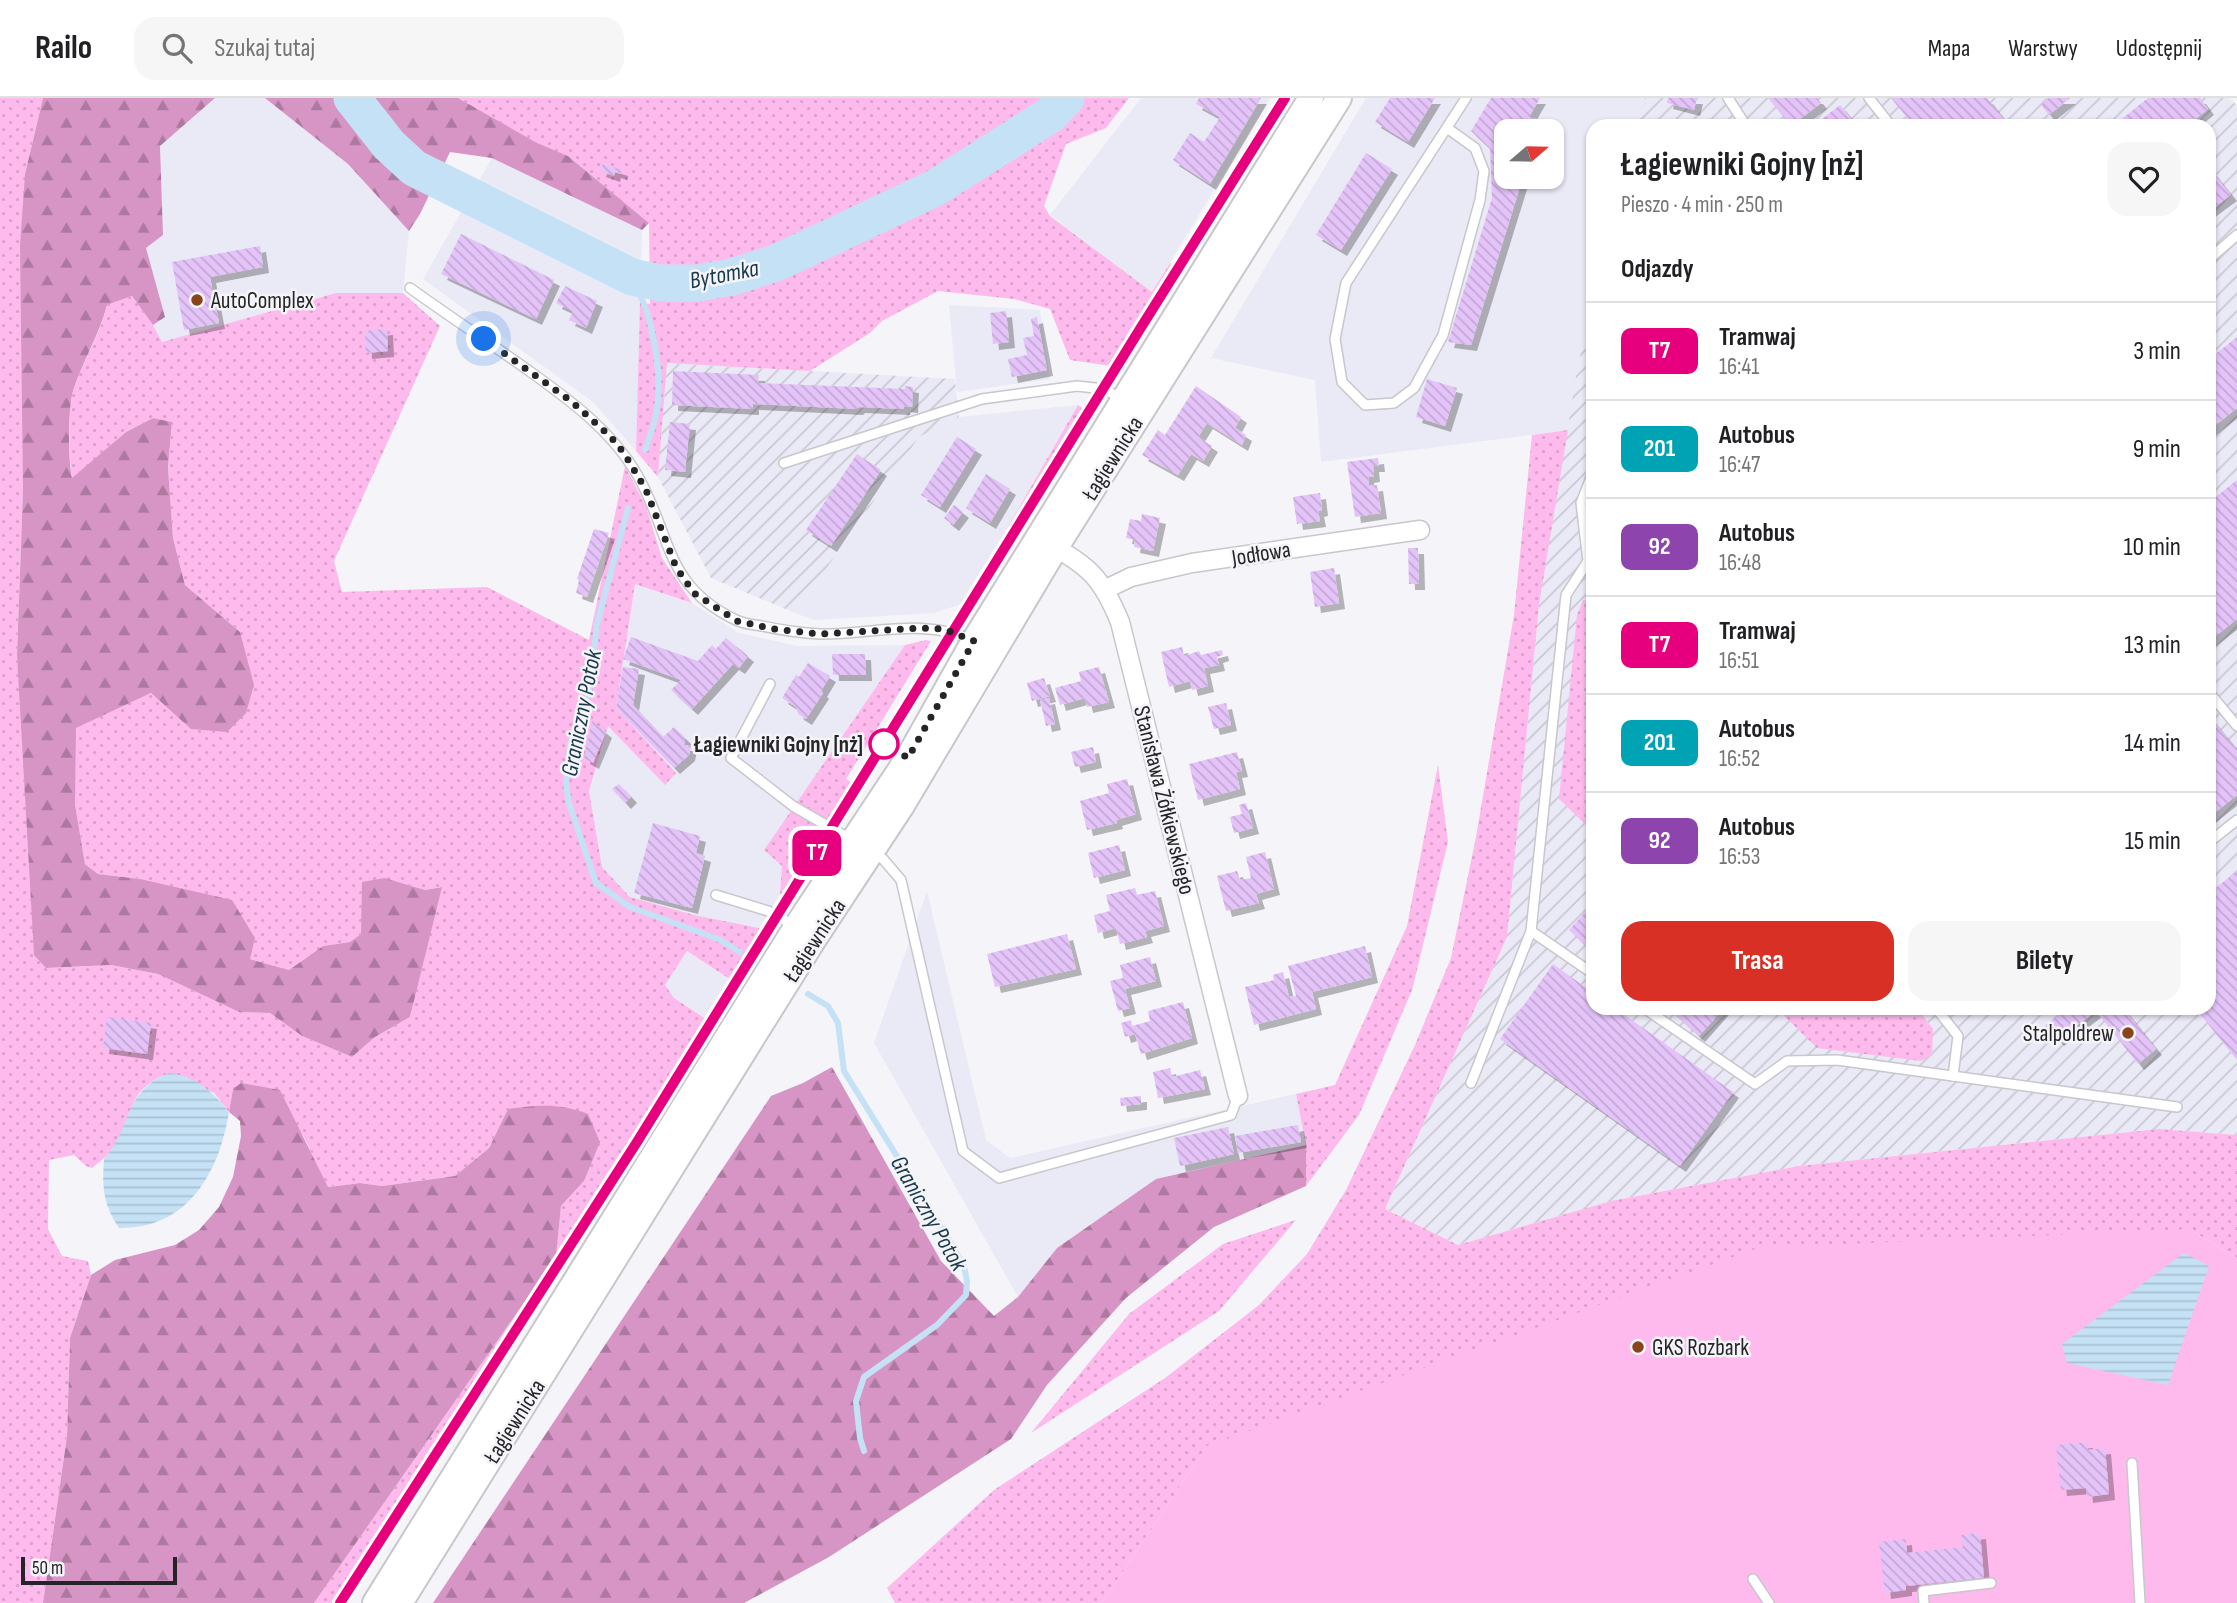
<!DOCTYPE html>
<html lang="pl">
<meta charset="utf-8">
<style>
body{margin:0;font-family:"Sofia Sans Condensed",sans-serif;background:#f6f6f6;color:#202124;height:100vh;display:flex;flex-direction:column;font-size:26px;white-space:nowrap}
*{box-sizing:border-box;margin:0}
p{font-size:23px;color:#757577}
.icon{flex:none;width:38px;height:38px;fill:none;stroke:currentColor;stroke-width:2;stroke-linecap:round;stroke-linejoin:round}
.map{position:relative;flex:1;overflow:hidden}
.drawer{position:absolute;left:1586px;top:21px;width:630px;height:896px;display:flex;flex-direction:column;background:#fff;border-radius:21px;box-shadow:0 2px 5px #0004}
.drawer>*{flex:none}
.badge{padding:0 14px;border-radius:10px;font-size:24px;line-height:46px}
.needle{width:46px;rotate:70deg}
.controls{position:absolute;left:1494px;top:21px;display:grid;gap:14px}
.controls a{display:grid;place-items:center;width:70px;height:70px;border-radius:14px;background:#fff;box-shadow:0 2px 5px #0004;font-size:35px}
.scale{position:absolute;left:21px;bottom:18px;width:156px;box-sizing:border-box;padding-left:7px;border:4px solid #252527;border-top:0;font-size:19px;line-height:24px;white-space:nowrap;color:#252527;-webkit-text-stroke:5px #f4f4f9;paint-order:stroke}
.you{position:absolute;width:35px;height:35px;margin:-18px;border:5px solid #fff;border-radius:50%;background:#1a73e8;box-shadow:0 0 0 10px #1a73e833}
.map>.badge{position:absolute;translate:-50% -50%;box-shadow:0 0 0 4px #fff}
h2{padding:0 35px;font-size:26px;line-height:63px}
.round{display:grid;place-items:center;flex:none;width:74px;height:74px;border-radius:21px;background:#f6f6f6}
.headline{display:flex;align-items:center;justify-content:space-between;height:119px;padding:0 35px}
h1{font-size:33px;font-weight:700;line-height:52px}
.primary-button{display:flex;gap:14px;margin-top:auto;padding:14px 35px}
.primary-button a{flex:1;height:80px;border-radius:21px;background:#d93025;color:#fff;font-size:28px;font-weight:700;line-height:80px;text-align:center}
.primary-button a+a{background:#f6f6f6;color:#202124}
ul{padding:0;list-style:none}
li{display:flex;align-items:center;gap:21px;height:98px;padding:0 35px;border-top:2px solid #e0e0e0}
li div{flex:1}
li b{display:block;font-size:26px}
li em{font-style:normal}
li .badge{min-width:77px;font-weight:700;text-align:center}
header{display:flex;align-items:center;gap:42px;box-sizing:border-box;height:98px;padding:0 35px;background:#fff;border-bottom:2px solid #e0e0e0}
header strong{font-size:33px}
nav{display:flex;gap:38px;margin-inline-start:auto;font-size:24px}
.search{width:490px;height:63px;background:#f6f6f6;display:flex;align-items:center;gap:18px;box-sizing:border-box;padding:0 24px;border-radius:21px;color:#757577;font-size:26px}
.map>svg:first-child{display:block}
</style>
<header>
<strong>Railo</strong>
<div class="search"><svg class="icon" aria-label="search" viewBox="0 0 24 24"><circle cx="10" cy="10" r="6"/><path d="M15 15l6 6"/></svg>Szukaj tutaj</div>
<nav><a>Mapa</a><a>Warstwy</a><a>Udostępnij</a></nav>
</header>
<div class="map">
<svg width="2237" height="1505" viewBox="0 0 2237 1505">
<defs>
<pattern id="industrial-furrows" width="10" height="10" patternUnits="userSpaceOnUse" patternTransform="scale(1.75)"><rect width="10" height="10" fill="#eae9f6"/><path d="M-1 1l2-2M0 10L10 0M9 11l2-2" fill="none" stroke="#c9c8d3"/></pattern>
<pattern id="grass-dots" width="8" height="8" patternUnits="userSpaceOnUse" patternTransform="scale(1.75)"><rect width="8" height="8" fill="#febaec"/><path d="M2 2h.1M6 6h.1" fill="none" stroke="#daa0ca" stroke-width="1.8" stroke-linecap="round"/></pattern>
<pattern id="forest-firs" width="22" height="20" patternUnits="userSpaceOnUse" patternTransform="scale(1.75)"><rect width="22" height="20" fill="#d795c6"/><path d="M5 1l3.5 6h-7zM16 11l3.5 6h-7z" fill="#ae79a1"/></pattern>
<pattern id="water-rules" width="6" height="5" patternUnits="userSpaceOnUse" patternTransform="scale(1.75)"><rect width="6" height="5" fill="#c5e1f5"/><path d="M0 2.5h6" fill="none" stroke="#a9c1d2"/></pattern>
<pattern id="building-back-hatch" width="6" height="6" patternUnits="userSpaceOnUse" patternTransform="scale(1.75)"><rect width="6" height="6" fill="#e4c3f9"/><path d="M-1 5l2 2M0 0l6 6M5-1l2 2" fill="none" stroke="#c3a7d5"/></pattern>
<filter id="shadow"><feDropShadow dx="6" dy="6" stdDeviation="0" flood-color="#0004"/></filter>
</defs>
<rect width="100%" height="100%" fill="#f4f4f9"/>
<g fill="#eae9f6" fill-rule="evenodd">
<path d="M215,0h50l83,66 61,67 -6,62h-67l-174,49 -9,-17 11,-9 -18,-68 17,-13 -3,-89z"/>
<path d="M1141,0h129l-118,194 -102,-77z"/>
<path d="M1366,0h280l-6,28h-48v199l-24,105 -247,32 -6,-82 -104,-22zM1507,33h45v46h-45z"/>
<path d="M492,60l150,72 -6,221 -43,-49 -170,-123z"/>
<path d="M949,207l91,5 10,69 -93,13z"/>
<path d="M1078,307l-114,198 -30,10 -120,7 -19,-7 124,-176 40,-20z"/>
<path d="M635,486l57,19 47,30 58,13 108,-1 -141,205 18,16 -2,28 -21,34 -65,-13 -64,-18 -28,-30 -13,-76 19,-66 57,60 -49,-77z"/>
<path d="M927,793l59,249 24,18 286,-64 10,51 -150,34 -99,69 -39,49 -144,-254z"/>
<path d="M687,853l62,42 -10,15 -18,-12 -15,23 -32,-21 -9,-13z"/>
</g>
<g fill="url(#industrial-furrows)">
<path d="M1645,0h585l7,8v1029l-78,-6 -360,37 -188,35 -153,44 -73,-36 122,-272 32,-332 39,-241 14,-57v701h616v-882h-570z"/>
<path d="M667,265l288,16 4,38 -40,20 -124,176 -84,-35 -53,-101z"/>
</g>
<g fill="url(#grass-dots)">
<path d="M0,0h43l-18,76 -2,315 -6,166 29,313 65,-3 47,9 81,38 31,1 32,23 50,21 23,-20 35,-20 31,-130 -16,3 -40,-12 -24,56 -11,8 -27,4 -34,24 -39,-11 -110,-80 -42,-5 -13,-10 -10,-60v-76l76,-35 40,35 49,-96 -55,-47 -12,-47 -5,-71 4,-45 -19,-4 -27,14 -54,47c-3,-18 -4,-71 1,-88 9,-29 27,-55 34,-86l25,-9 21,29 9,17 174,-49h67l37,33 -106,235 8,31 145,-5 102,53 36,-174 21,40 16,52 30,45 -57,-19 -19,124 60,65 -11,12 -57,-59 -19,65 13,76 28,30 64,18 65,13 2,3 -30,49 -44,-29 -22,34 9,13 32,21c-120,197 -249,389 -373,584h-19l242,-346 5,-51 23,-25 -76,-72 -19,39 -34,28 -73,10 -22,-3 -33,4 -24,-52 -70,-46 -4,23 -15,-19 -45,-20c-46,18 -34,46 -57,76 -5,8 -13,13 -20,19l-6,-2 -12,-11 -25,5 -1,69 14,27 26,5 3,14 -21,63 -3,98 -24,167h-43z"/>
<path d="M458,0h671l-23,30 -40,16 -22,62 6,10 102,76 18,-29 5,2 -64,101 -41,-6 -20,-51 -36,-10 -76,-8 -56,30 -12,12 -60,38 -143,-8 -9,114 -22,-26 4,-149 10,2 -1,-81 -81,-67 -21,-7z"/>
<path d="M1078,307l7,5 -1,2 -121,193z"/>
<path d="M1568,332l-29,175 -32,332 -122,272 73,36 153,-44 188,-35 360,-37 78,6v123l-48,-29 -982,217 -105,157h-207l-8,-15 107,-98 171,-112 94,-73 48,-51 39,-64 69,-145 36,-87 25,-121 38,-222 18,-180z"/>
<path d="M1583,502h9v231l-33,-32 18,-184z"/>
<path d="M926,542l5,1 -85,138 8,5 -69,110h-5l2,-28 -18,-16 141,-205z"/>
<path d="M1438,667l10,77 -36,148 -53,125 -53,71v-41l-10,-51 39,-9 72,-159z"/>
<path d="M1776,910h141l16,21 -1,26 -11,6 -104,-13z"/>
<path d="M1296,1122l-77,91 -188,122 98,-119 94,-70z"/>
</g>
<g fill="url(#forest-firs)">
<path d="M43,0h172l-55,48 3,89 -17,13 19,69 -12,8 -21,-29 -25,9c-8,31 -25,57 -34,86 -5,16 -5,71 -1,87l54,-46 27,-14 19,4 -4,45 5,71 12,47 55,47 14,53 -8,28 -19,19 -36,-3 -40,-36 -75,35 -1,76 10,60 13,10 42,5 92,21 23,38 -5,21 39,11 34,-24 27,-4 11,-8 1,-52 23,-4 40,12 17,-3 -32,130 -35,20 -23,20 -50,-21 -32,-23 -31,-1 -81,-38 -47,-9 -65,3 -12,-13 -17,-300 6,-166 -3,-243 5,-72z"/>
<path d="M265,0h193l79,45 31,13 81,67 -7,7 -150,-72 -42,-6 -30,62 -11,17 -61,-67z"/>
<path d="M832,969l109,194 53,55 24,-19 39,-49 99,-69 150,-34v41l-92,41 -88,71 -79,87 -36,54 -182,118 -85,46h-311l338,-507 32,-13z"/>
<path d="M241,985l39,7 48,97 32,-4 22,3 73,-10 34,-28 19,-39c28,-4 52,-6 80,5l12,28 -16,39 -23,25 -5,51 -242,346h-271l24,-167 3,-98 21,-63 24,-15 60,-15 24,-15 20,-23 14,-30 8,-41 -1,-15 -11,-9 4,-23z"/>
</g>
<path fill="#febaec" d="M2189,1131l48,29v345h-1135l105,-157 551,-198z"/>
<g fill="url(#water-rules)">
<path d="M169,975c28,4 43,18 60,39 -10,61 -41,117 -110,116 -16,-24 -17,-41 -15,-69 28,-31 19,-68 65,-86z"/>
<path d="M2184,1155l25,13 -41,119 -101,-22 -5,-19z"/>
</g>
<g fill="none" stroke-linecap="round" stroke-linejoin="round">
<g stroke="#c5e1f5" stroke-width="6">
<path d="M632,179c20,36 32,96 24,137 -2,12 -7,24 -11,36"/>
<path d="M628,410l-31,116 -7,63 -20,57 -4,40 3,19 27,80 34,24 88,32 22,13"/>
<path d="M808,896l20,12 10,17 6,48 105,169 15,26 3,15 -1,14 -29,30 -73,52 -8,24 4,37 4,13"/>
</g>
<path stroke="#c5e1f5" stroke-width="37" d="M352,0l37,47 25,23 218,109 29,6h37l34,-6 44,-14 159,-75 115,-73 16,-17"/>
</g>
<g fill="url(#building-back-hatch)" filter="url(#shadow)">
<path d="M1199,0h62l-51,86 -37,-24 17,-27 14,9 16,-25 -24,-13z"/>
<path d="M1390,0h45l-27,44 -33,-20z"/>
<path d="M1491,0h49l-11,19 12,3 -4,11h-30v46h16l-52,168 -23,-3 44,-144 -2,-49 -19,-18z"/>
<path d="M1668,0h29l-3,12 -27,-7z"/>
<path d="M1768,0h49l4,5 -30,23z"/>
<path d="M1891,0h96l22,28h-95z"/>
<path d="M2049,0h21l-21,17 -8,-10z"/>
<path d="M2148,0h52l8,11 -21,17h-74z"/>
<path d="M1840,7l17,21h-44z"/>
<path d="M1366,55l26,16 -51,81 -25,-15z"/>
<path d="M603,66l19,6 -1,4 -6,-2 -1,4 -14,-5z"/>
<path d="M2211,72l20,25 -23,17v-40z"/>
<path d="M461,136l93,46 -18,39 -95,-45z"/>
<path d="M260,148l3,21 -53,10 9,46 -35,7 -12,-68z"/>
<path d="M565,188l32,15 -11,27 -17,-8 4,-9 -17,-8z"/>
<path d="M1006,213l3,31 -16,2 -3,-31z"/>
<path d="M1037,219l10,53 -35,7 -4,-18 19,-4 -4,-17 11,-2 -3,-17z"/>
<path d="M387,231l1,22 -22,2 -1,-22z"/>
<path d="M2237,239v71l-29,23v-80l5,5z"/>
<path d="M673,273l86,4 -1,8 147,6v-3l8,1 -1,20 -8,-1v3l-45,-2 -2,2 -104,-5v5l-81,-4z"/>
<path d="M1427,281l30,9 -12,38 -29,-9z"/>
<path d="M1196,288l45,31 -6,11 11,7 -4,10 -35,-22 -9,14 14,9 -9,15 -12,-7 -13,21 -36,-20 16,-25 7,5z"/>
<path d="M670,324l20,2 -5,48 -20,-2z"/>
<path d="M957,339l19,12 -36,58 -19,-12z"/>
<path d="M857,356l24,16 -50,76 -25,-16z"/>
<path d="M1378,360l1,8h-6l1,10 -6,1 1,9 8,-1 4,28 -26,4 -8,-55z"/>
<path d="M986,376l24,15 -20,34 -24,-15z"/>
<path d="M2237,382v139l-29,23v-139z"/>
<path d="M1320,395l2,17 -4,1 2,10 -23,3 -4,-27z"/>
<path d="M954,407l9,7 -10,13 -9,-7z"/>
<path d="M1142,416l18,4 -7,33 -19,-4 1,-7 -9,-2 4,-19 11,2z"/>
<path d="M594,431l15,4 -22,64 -11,-4 3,-13 -2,-1z"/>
<path d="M1408,450h10l1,36h-10z"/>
<path d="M1334,470l5,35 -24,4 -5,-35z"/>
<path d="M631,539l67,24 14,-16 4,4 10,-11 22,18 -9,12 -6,-4 -41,45 -21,-19 10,-10 -58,-21z"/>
<path d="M1182,549l2,9 15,-5 2,4 21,-5 1,5 -6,2 2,8 -15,3 4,18 -16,4 -2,-9 -21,6 -8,-35z"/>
<path d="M832,556h33l1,21h-33z"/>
<path d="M808,565l22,13 -9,15 2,2 -17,26 -8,-5 -2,-7 -14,-9 14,-23 3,2z"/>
<path d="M623,569l16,2 -6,36 30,32 11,-10 11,11 -1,7h7l-2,10 -15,13 -58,-60z"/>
<path d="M1099,569l10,35 -22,5 -2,-9 -25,7 -5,-17 26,-7 -2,-9z"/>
<path d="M1044,580l6,18 -18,5 -5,-18z"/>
<path d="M1049,600l6,26 -9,2 -6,-26z"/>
<path d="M1226,605l5,22 -17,4 -6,-22z"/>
<path d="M2208,617l29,35v45l-29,23z"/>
<path d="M592,623l14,11 -13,31 -9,-5z"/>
<path d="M1093,649l3,15 -21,5 -4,-15z"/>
<path d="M1237,654l5,19 -6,1 4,17 -42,11 -9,-36z"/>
<path d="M1127,681l9,35 -20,6 1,3 -30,7 -7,-29 29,-8 -2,-9z"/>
<path d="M619,686l12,13 -6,6 -13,-14z"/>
<path d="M1246,705l7,25 -19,5 -4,-16 12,-3 -3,-9z"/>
<path d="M653,725l47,13 -4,17 9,3 -13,52 -58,-15z"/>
<path d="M1119,747l6,25 -31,8 -6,-25z"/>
<path d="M1265,754l9,37 -18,5 3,9 -33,8 -9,-35 20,-5 3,9 11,-2 -5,-21z"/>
<path d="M2237,773v189l-42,-52h13v-114z"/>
<path d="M1135,790l2,7 18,-4 9,35 -19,5 2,6 -27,7 -4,-16 -18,5 -4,-18 16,-4 -4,-16z"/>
<path d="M1592,807v47l-23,-22z"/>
<path d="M1067,836l9,35 -81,18 -8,-33z"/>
<path d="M1365,848l7,31 -60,15 4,17 -62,16 -9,-38 29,-7 -1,-5 10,-3 6,25 7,-1 -8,-30z"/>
<path d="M1150,859l6,24 -31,8 5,19 -12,3 -8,-30 13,-3 -3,-13z"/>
<path d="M1553,866l39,28v16h23l118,84 -53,74 -180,-127z"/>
<path d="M1183,904l9,36 -51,16 -6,-20 -10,3 -4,-14 10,-3 1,6 18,-5 -2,-10z"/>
<path d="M1668,910h56l-25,28z"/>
<path d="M2067,910h56l33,41 -18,15 -42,-53 -38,29 -12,-15z"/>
<path d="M107,919l44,6 -4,31 -44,-6z"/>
<path d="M1170,970l2,9 28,-7 5,19 -47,9 -5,-26z"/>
<path d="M1141,998v8l-20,2 -1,-8z"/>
<path d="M1298,1027l3,17 -63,11 -3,-17z"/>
<path d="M1228,1029l6,27 -54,12 -6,-28z"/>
<path d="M2087,1344l1,8 17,-2 4,46 -22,3 -1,-9 -25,2 -5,-45z"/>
<path d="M1980,1435l4,45 -78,8v4l-21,3 -6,-51 27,-3 1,14 56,-6 -2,-12z"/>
</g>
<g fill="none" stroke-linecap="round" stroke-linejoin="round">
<g stroke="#c7c7cc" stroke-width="12">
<g id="lane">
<path d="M1728,0l18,28"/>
<path d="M1869,0l22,28"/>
<path d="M1447,30l28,20 9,23 -4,29 -37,135 -29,53 -20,15 -29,2 -23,-23 -7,-43 11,-56 120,-185"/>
<path d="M2208,162l29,-25"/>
<path d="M410,190c40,29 82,56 122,85 39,28 78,57 103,98 37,61 27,114 101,149 8,4 18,5 26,6 19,4 39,7 58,8 51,1 104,-17 152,6"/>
<path d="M784,365l198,-64 95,-13 27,3 18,10"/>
<path d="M1592,377l-11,28 7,58 4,6"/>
<path d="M770,586l-39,74 62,48 57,33"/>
<path d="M2208,593l29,35"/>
<path d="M2208,745l29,-23"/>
<path d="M874,756l9,5 18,21 62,271 36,27 232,-63 7,-19"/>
<path d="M716,797l52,16 27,15"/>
<path d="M1531,833l61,42"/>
<path d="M1644,910l111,76 32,-23 50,-1 340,47"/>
<path d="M1936,910l22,28 -5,40"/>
<path d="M1471,985l60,-152 35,-336 22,-34"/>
<path d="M2132,1365l8,140"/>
<path d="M1753,1481l16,24"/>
<path d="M1924,1505l-1,-12 68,-8"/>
</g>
</g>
<g stroke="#c7c7cc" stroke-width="21">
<g id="street">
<path d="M1048,445c42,25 53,33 72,79l118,474"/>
<path d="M1106,491l25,-12 61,-14 228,-33"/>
</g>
</g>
<g stroke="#c7c7cc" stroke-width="28">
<g id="secondary">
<path d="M375,1505l421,-676 112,-169 66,-117 337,-543"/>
<path d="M400,1505l414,-664 87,-132 155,-260 283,-449"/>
</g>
</g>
<use href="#lane" stroke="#fff" stroke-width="9"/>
<use href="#street" stroke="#fff" stroke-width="18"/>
<use href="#secondary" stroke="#fff" stroke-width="24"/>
<path stroke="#949498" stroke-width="2" d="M340,1505l157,-247 140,-214 503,-813 145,-231"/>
</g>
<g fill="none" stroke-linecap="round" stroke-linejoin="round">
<g stroke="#fff" stroke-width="16">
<path id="line" d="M340,1505l297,-461 503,-813 145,-231"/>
</g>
<use href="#line" stroke="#e6007e" stroke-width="10"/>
<path stroke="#252527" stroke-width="7" stroke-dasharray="0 12.6" d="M484,241l87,62 39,35 14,17 22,37 30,77 18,26 43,28 37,8 46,5 101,-6 23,1 30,12 -66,117 -24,-14"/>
</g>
<g fill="#89441b" stroke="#f4f4f9" stroke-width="2.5">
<circle cx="197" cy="202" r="7"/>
<circle cx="2128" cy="935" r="7"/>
<circle cx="1638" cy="1249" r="7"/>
</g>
<circle fill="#fff" stroke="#e6007e" stroke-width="3.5" cx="884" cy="646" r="14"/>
<g text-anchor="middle" stroke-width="5" stroke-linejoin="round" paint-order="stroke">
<g font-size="23" fill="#252527" stroke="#f4f4f9" text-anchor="start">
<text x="211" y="210">AutoComplex</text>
<text x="2114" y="943" text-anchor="end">Stalpoldrew</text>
<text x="1652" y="1257">GKS Rozbark</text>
</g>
<g font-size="23" fill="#252527" stroke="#f4f4f9">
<text transform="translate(1112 360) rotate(-58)" y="8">Łagiewnicka</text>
<text transform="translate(1261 455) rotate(-9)" y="8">Jodłowa</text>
<text transform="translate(1165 702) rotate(76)" y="8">Stanisława Żółkiewskiego</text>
<text transform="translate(814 842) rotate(-57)" y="8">Łagiewnicka</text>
<text transform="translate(514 1323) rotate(-58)" y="8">Łagiewnicka</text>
</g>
<g font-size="23" font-weight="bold" fill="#252527" stroke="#f4f4f9" text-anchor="end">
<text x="863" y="654">Łagiewniki Gojny [nż]</text>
</g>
<g font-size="24" font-style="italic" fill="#18384d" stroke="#f4f4f9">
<text transform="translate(724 176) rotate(-11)" y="8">Bytomka</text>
<text transform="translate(581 615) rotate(-79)" y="8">Graniczny Potok</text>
<text transform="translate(929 1115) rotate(60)" y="8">Graniczny Potok</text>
</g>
</g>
</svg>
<div class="controls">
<a><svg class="needle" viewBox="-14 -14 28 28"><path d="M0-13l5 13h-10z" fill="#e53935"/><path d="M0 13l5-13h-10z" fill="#757577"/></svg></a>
</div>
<div class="scale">50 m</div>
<div class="you" style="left:484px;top:241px"></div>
<b class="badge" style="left:817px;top:755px;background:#e6007e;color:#fff">T7</b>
<section class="drawer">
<div class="headline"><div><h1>Łagiewniki Gojny [nż]</h1><p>Pieszo · 4 min · 250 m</p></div><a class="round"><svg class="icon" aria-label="heart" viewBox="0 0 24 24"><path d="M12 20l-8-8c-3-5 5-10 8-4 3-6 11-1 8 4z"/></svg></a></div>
<h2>Odjazdy</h2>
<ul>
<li><span class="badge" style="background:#e6007e;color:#fff">T7</span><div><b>Tramwaj</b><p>16:41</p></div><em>3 min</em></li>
<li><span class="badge" style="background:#00a3b4;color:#fff">201</span><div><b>Autobus</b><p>16:47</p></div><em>9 min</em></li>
<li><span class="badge" style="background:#8e44ad;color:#fff">92</span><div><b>Autobus</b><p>16:48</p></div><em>10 min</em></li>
<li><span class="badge" style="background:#e6007e;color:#fff">T7</span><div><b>Tramwaj</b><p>16:51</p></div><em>13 min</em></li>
<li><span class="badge" style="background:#00a3b4;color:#fff">201</span><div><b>Autobus</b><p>16:52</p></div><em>14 min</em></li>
<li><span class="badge" style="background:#8e44ad;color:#fff">92</span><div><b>Autobus</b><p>16:53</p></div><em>15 min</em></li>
</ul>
<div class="primary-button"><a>Trasa</a><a>Bilety</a></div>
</section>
</div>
